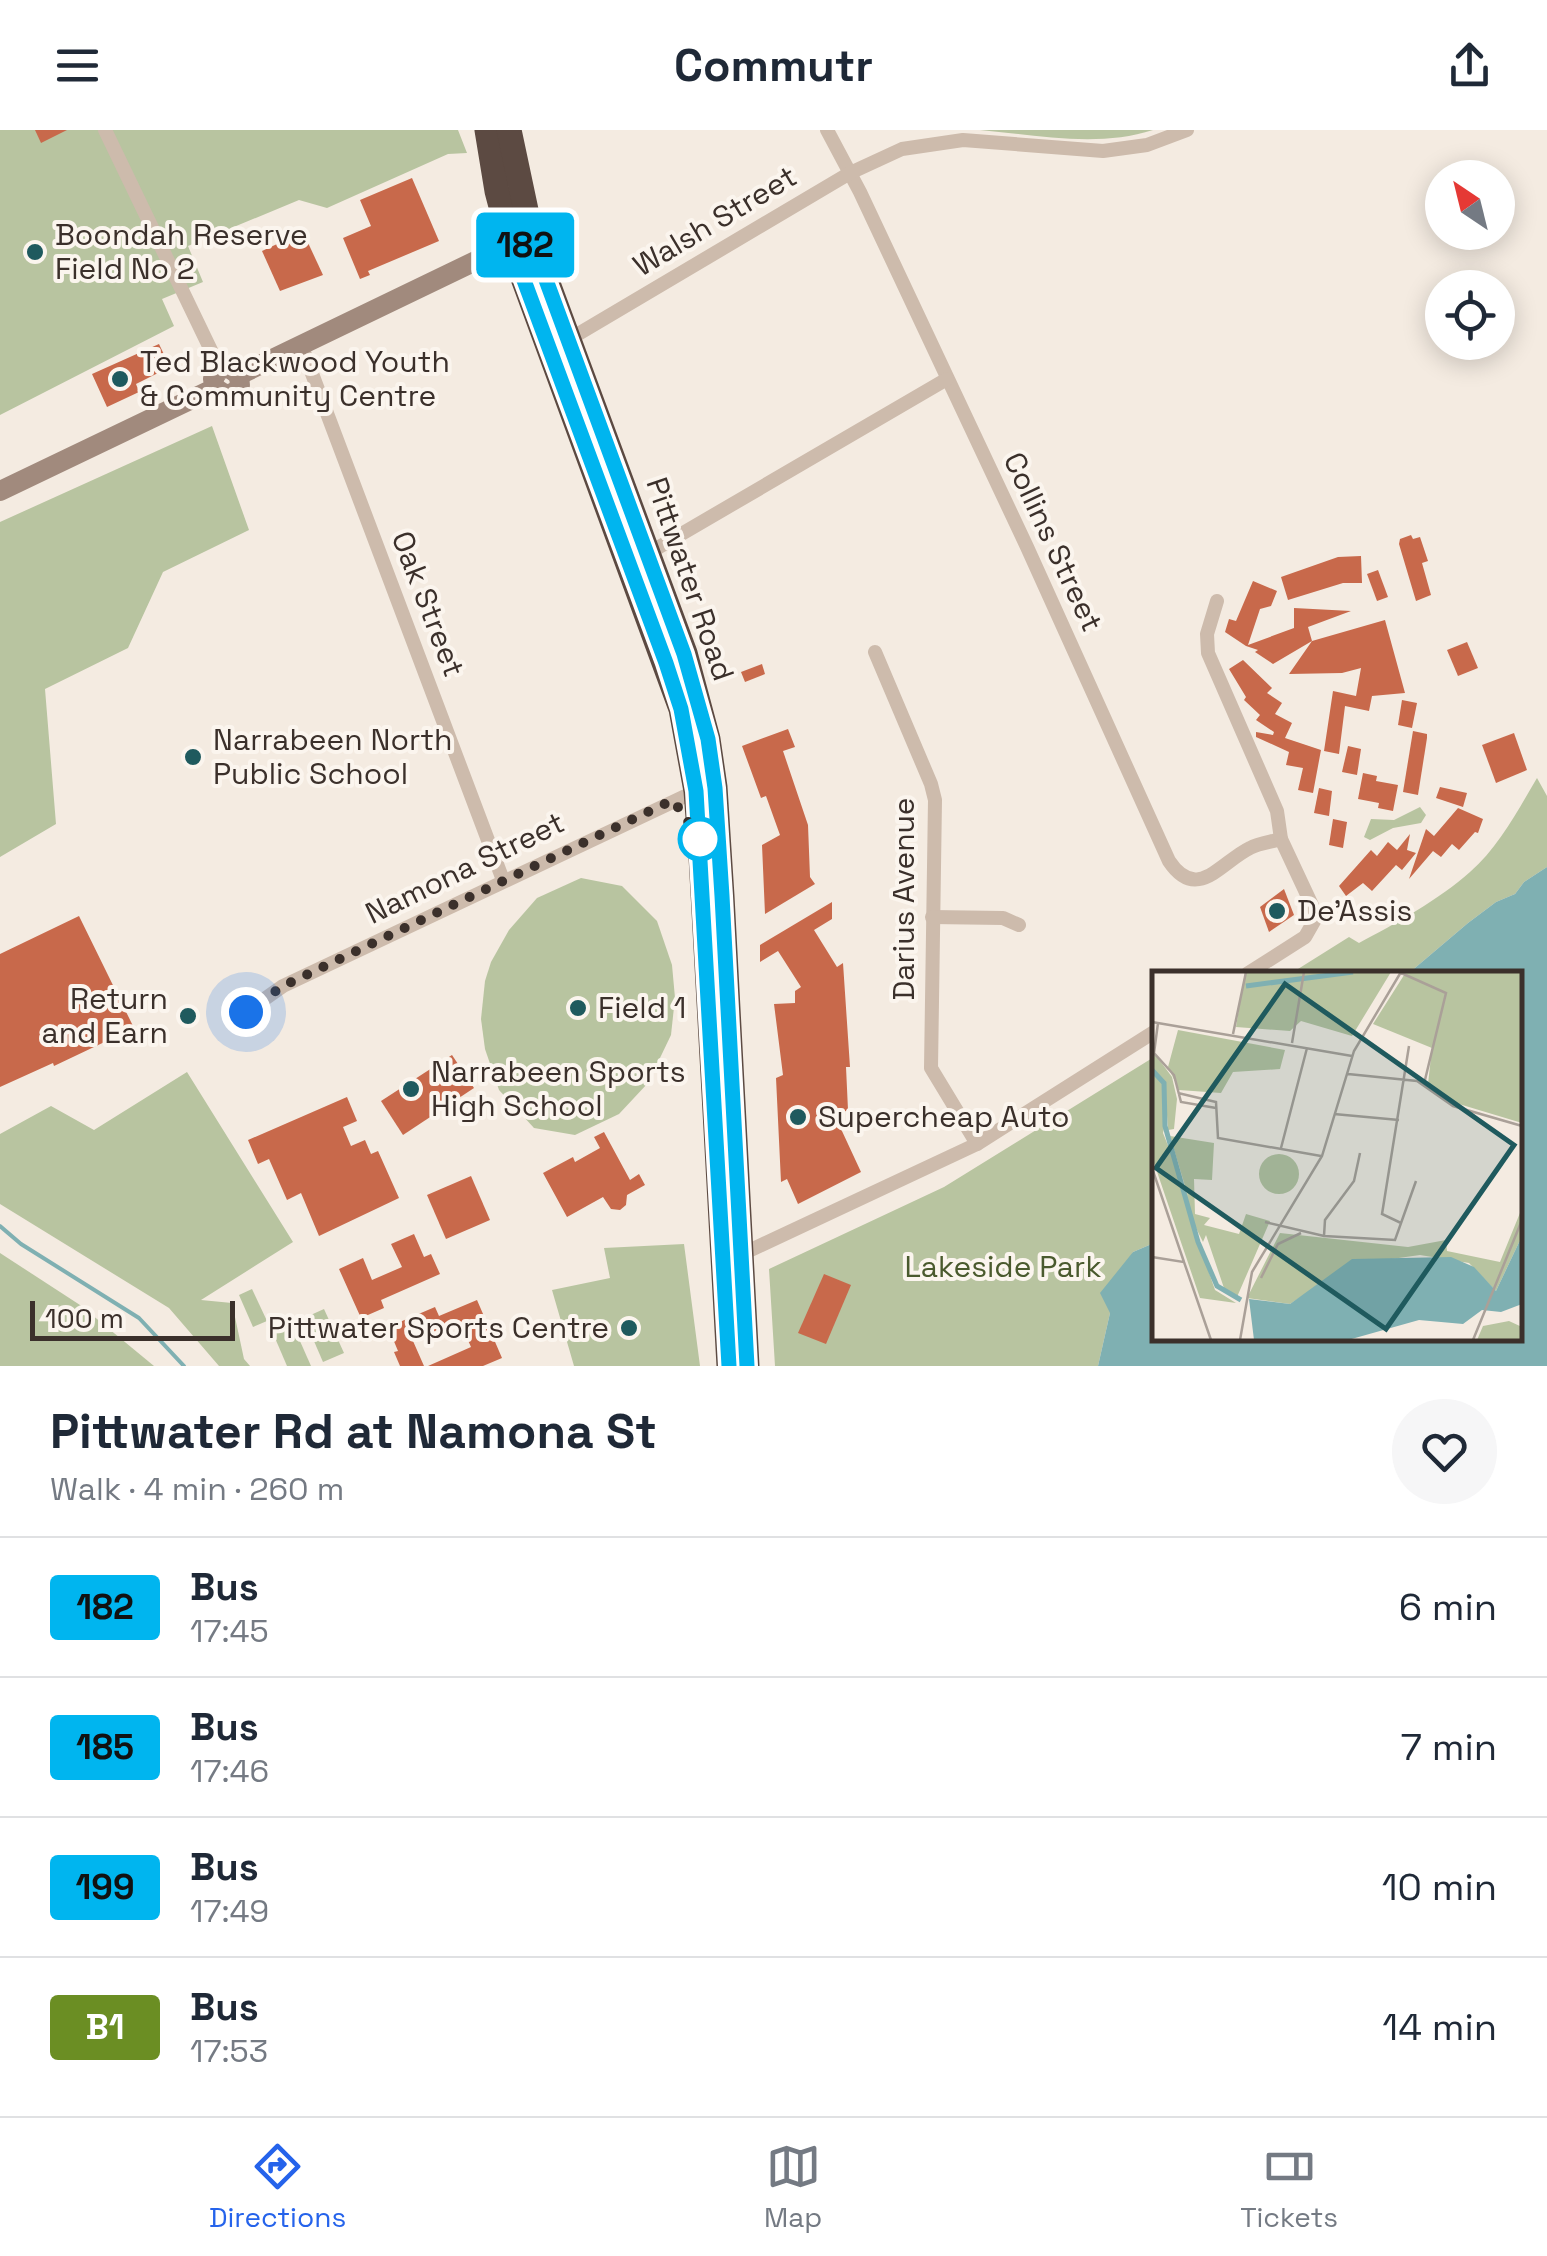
<!DOCTYPE html>
<meta charset="utf-8">
<style>
body{margin:0;font-family:"Space Grotesk",sans-serif;background:#f6f6f7;color:#1f2937;height:100vh;display:flex;flex-direction:column;font-size:38px;white-space:nowrap}
*{box-sizing:border-box;margin:0}
p{font-size:32px;color:#747a83}
.icon{flex:none;width:55px;height:55px;fill:none;stroke:currentColor;stroke-width:2;stroke-linecap:round;stroke-linejoin:round}
.map{position:relative;height:1236px;overflow:hidden}
.side{display:flex;flex-direction:column;background:#fff;flex:1}
.side>*{flex:none}
.badge{padding:0 20px;border-radius:8px;font-size:35px;line-height:65px}
.needle{width:65px;rotate:325deg}
.tools{position:absolute;left:1425px;top:30px;display:grid;gap:20px}
.tools a{display:grid;place-items:center;width:90px;height:90px;border-radius:50%;background:#fff;box-shadow:0 5px 25px #0003;font-size:50px}
.scale{position:absolute;left:30px;bottom:25px;width:205px;box-sizing:border-box;padding-left:10px;border:5px solid #3b302b;border-top:0;font-size:28px;line-height:35px;white-space:nowrap;color:#3b302b;-webkit-text-stroke:8px #fbf5ee;paint-order:stroke}
.you{position:absolute;width:50px;height:50px;margin:-25px;border:8px solid #fff;border-radius:50%;background:#1a73e8;box-shadow:0 0 0 15px #1a73e833}
.map>.badge{position:absolute;translate:-50% -50%;box-shadow:0 0 0 5px #fff}
.round{display:grid;place-items:center;flex:none;width:105px;height:105px;border-radius:52px;background:#f6f6f7}
.head{display:flex;align-items:center;justify-content:space-between;height:170px;padding:0 50px}
h1{font-size:48px;font-weight:800;line-height:75px}
ul{padding:0;list-style:none}
li{display:flex;align-items:center;gap:30px;height:140px;padding:0 50px;border-top:2px solid #e0e1e3}
li div{flex:1}
li b{display:block;font-size:38px}
li em{font-style:normal}
li .badge{min-width:110px;font-weight:700;text-align:center}
header{display:flex;justify-content:space-between;align-items:center;height:130px;padding:0 50px;background:#fff;font-size:45px;font-weight:800}
.menu{display:flex;justify-content:space-around;align-items:center;height:140px;border-top:2px solid #e0e1e3;background:#fff;font-size:28px;color:#747a83}
.menu a{display:grid;justify-items:center;gap:5px}
.menu .on{color:#2563eb}
.map>svg:first-child{display:block}
</style>
<header><svg class="icon" aria-label="menu" viewBox="0 0 24 24"><path d="M4 6h16M4 12h16M4 18h16"/></svg>Commutr<svg class="icon" aria-label="share" viewBox="0 0 24 24"><path d="M12 15V3M7 8l5-5 5 5M5 13v7h14v-7"/></svg></header>
<div class="map">
<svg width="1547" height="1236" viewBox="0 0 1547 1236">
<rect width="100%" height="100%" fill="#f4ebe1"/>
<g fill="#b8c4a0">
<path d="M0,0h458l9,23 -19,1 -121,54 -28,-8 -111,46 15,36 -41,17 12,27 -174,89z"/>
<path d="M980,0h173c-55,18 -117,5 -173,0z"/>
<path d="M212,296l37,104 -86,42 -35,76 -83,41 11,135 -56,33v-335z"/>
<path d="M1537,648l10,18v71l-23,15 -9,12 -19,8 -28,21 -59,50 -119,1 59,-37 10,6c36,-19 81,-44 111,-71 29,-25 48,-62 67,-94z"/>
<path d="M1420,677l6,8 -5,8 -28,5 -23,12 -6,-3 7,-18 23,1z"/>
<path d="M581,748l41,8 35,35 15,44 3,33 -4,37 -23,48 -29,31 -44,21 -41,-7 -35,-38 -14,-41 -4,-30 4,-38 6,-19 18,-32 28,-32z"/>
<path d="M1154,927v186l-21,9 -23,61 -12,53h-323l-6,-97 175,-82z"/>
<path d="M187,942l106,170 -92,58 31,3 12,56 6,7h-31l-50,-58 -169,-104v-70l51,-28 43,24z"/>
<path d="M684,1114l16,122h-126l-22,-76 58,-12 -6,-30z"/>
<path d="M0,1123l80,52 74,61h-154z"/>
<path d="M252,1159l15,32 -14,6 -14,-32z"/>
<path d="M324,1179l20,44 -21,9 -19,-44z"/>
<path d="M292,1193l19,43h-24l-15,-35z"/>
</g>
<path fill="#7fb0b2" d="M1547,737v499h-449l12,-53 -10,-20 33,-41 21,-9v95h366v-364l-111,-1 59,-50 28,-21 19,-8 9,-12z"/>
<g fill="none" stroke-linecap="round" stroke-linejoin="round">
<path stroke="#7fb0b2" stroke-width="4" d="M0,1096l21,18 118,74 45,48"/>
</g>
<g fill="#c8694b">
<path d="M35,0h32l-26,13z"/>
<path d="M412,48l27,63 -71,30 2,4 -10,4 -17,-41 28,-12 -11,-26z"/>
<path d="M303,102l20,43 -43,16 -18,-40z"/>
<path d="M159,214l11,23 -34,17 3,8 -32,15 -15,-33z"/>
<path d="M1411,405l2,4 7,-2 8,24 -6,2 9,32 -15,6 -17,-57 1,-5z"/>
<path d="M1361,426l1,27h-19l-55,17 -7,-23 57,-20z"/>
<path d="M1378,440l10,27 -11,4 -10,-27z"/>
<path d="M1253,451l24,10 -6,15 -11,3 -12,36 46,-17v-20l57,3 -43,16 4,14 73,-21 20,73 -33,3 -3,15 -24,-5 -6,48 -15,-3 9,-60 23,5 5,-28 -19,5 -53,1 23,-33 -39,23 -18,-12 3,-2 -12,-4 -21,-14 4,-13 7,2z"/>
<path d="M1467,512l11,26 -20,8 -11,-26z"/>
<path d="M1243,530l29,28 -5,5 15,10 -7,11 17,9 -7,15 36,12 -8,43 -15,-3 5,-22 -17,-3 3,-13 -33,-15v-5l17,3 1,-3 -18,-12 4,-5 -16,-15 2,-3 -17,-28z"/>
<path d="M762,534l3,10 -20,8 -4,-10z"/>
<path d="M1402,570l15,3 -5,25 -14,-3z"/>
<path d="M788,599l7,18 -12,4 25,74 2,52 5,7 -50,30 -3,-69 18,-10 -14,-39 -5,2 -19,-52z"/>
<path d="M1413,601l14,3v4l-9,57 -15,-3z"/>
<path d="M1514,603l13,37 -31,13 -14,-38z"/>
<path d="M1348,616l13,3 -4,26 -15,-3z"/>
<path d="M1363,643l14,3 -1,5 22,4 -5,26 -15,-3 1,-5 -21,-4z"/>
<path d="M1440,657l27,6 -4,14 -27,-9z"/>
<path d="M1319,658l13,3 -3,25 -15,-3z"/>
<path d="M1458,678l25,11 -5,14 -3,-1 -16,18 -7,-6 -11,13 -8,-6 -24,28 17,-50 8,7z"/>
<path d="M1333,689l14,3 -4,26 -14,-3z"/>
<path d="M1410,704l-3,16 9,3 -14,17 -6,-5 -24,26 -9,-8 -17,13 -7,-10 32,-36 6,6 11,-14 9,8z"/>
<path d="M1284,759l10,26 -25,17 -9,-25z"/>
<path d="M832,772v17l-18,11 23,37 6,-4 7,104h-4l2,43 -13,6 26,56 -63,32 -11,-25 -6,3 -5,-104 7,-3 -9,-71 21,-1v-12l6,-4 -23,-36 -18,11v-17z"/>
<path d="M79,786l55,112 -80,38 -1,-3 -53,24v-133z"/>
<path d="M452,925l22,33 -71,47 -22,-34z"/>
<path d="M347,967l10,24 -14,6 8,19 14,-6 6,14 7,-3 21,47 -80,38 -18,-43 -14,7 -18,-41 -11,5 -10,-24z"/>
<path d="M604,1002l26,48 9,-6 6,11 -18,10 -1,10 -6,5 -9,-1 -8,-12 -36,20 -24,-44 30,-16 2,5 25,-14 -6,-11z"/>
<path d="M471,1046l19,44 -44,19 -19,-44z"/>
<path d="M414,1104l10,23 7,-3 9,20 -59,26 3,8 -23,10 -22,-49 24,-11 9,22 30,-13 -11,-23z"/>
<path d="M824,1144l27,11 -25,59 -28,-11z"/>
<path d="M477,1170l25,58 -19,8h-55l43,-19 -12,-27 -46,21 11,25h-24l-6,-14 4,-1 -10,-24 47,-20 4,9z"/>
</g>
<g fill="none" stroke-linecap="round" stroke-linejoin="round">
<g stroke="#cdbbac" stroke-width="14">
<path d="M105,0l115,239"/>
<path d="M827,0l33,62 167,355 142,314c28,42 52,1 81,-13 9,-5 21,-6 31,-9"/>
<path d="M568,210l282,-167 52,-24 61,-9 140,11 44,-6 40,-15"/>
<path d="M302,217l201,533"/>
<path d="M642,427l305,-178"/>
<path d="M1217,471l-10,33 1,19 69,158 4,28 36,77 -12,21 -58,37"/>
<path d="M875,522l56,132 4,16 -4,268 46,76"/>
<path d="M932,787l71,1 16,7"/>
<path d="M246,882l37,-26 415,-196"/>
<path d="M738,1126l239,-112 177,-112"/>
</g>
<g stroke="#a18a7d" stroke-width="20">
<path d="M239,245l249,-120 35,-10"/>
<path d="M215,258l-2,-9 7,-10 9,-1 10,7"/>
<path d="M215,258l11,7 9,-3 5,-6 -1,-11"/>
<path d="M0,361l215,-103"/>
</g>
<g stroke="#5c4a42" stroke-width="25">
<path d="M487,0l10,61 15,57 169,461 15,82 5,66 28,509"/>
<path d="M509,0l24,113 152,410 23,86 7,48 7,109 25,470"/>
</g>
</g>
<g fill="none" stroke-linecap="round" stroke-linejoin="round">
<g stroke="#fff" stroke-width="22">
<path id="line" d="M729,1236l-33,-575 -15,-82 -15,-46 -154,-415 20,-6 152,412 24,85 7,49 7,108 25,470"/>
</g>
<use href="#line" stroke="#00b5ef" stroke-width="15"/>
<path stroke="#3b302b" stroke-width="10" stroke-dasharray="0 18" d="M246,882l37,-26 390,-186 27,39"/>
</g>
<g fill="#1f5a5e" stroke="#fbf5ee" stroke-width="4">
<circle cx="35" cy="122" r="10"/>
<circle cx="120" cy="249" r="10"/>
<circle cx="193" cy="627" r="10"/>
<circle cx="1277" cy="781" r="10"/>
<circle cx="578" cy="878" r="10"/>
<circle cx="188" cy="886" r="10"/>
<circle cx="411" cy="959" r="10"/>
<circle cx="798" cy="987" r="10"/>
<circle cx="629" cy="1198" r="10"/>
</g>
<circle fill="#fff" stroke="#00b5ef" stroke-width="5" cx="700" cy="709" r="20"/>
<g text-anchor="middle" stroke-width="8" stroke-linejoin="round" paint-order="stroke">
<g font-size="30" fill="#3b302b" stroke="#fbf5ee">
<text transform="translate(715 91) rotate(-31)" y="10">Walsh Street</text>
<text transform="translate(1053 412) rotate(65)" y="10">Collins Street</text>
<text transform="translate(690 449) rotate(71)" y="10">Pittwater Road</text>
<text transform="translate(428 474) rotate(69)" y="10">Oak Street</text>
<text transform="translate(465 738) rotate(-26)" y="10">Namona Street</text>
<text transform="translate(904 769) rotate(-90)" y="10">Darius Avenue</text>
</g>
<g font-size="30" fill="#3b302b" stroke="#fbf5ee" text-anchor="start">
<text x="55" y="115">Boondah Reserve<tspan x="55" dy="34">Field No 2</tspan></text>
<text x="140" y="242">Ted Blackwood Youth<tspan x="140" dy="34">&amp; Community Centre</tspan></text>
<text x="213" y="620">Narrabeen North<tspan x="213" dy="34">Public School</tspan></text>
<text x="1297" y="791">De'Assis</text>
<text x="168" y="879" text-anchor="end">Return<tspan x="168" dy="34">and Earn</tspan></text>
<text x="598" y="888">Field 1</text>
<text x="431" y="952">Narrabeen Sports<tspan x="431" dy="34">High School</tspan></text>
<text x="818" y="997">Supercheap Auto</text>
<text x="609" y="1208" text-anchor="end">Pittwater Sports Centre</text>
</g>
<g font-size="30" fill="#4a5a2e" stroke="#fbf5ee">
<text x="1003" y="1147">Lakeside Park</text>
</g>
</g>
<g transform="translate(1152 841)">
<rect width="370" height="370" fill="#f4ebe1"/>
<path d="M93,1h146l-39,64 -51,-15 -11,10 -54,-4zM254,1h116v151l-73,-22 -21,-17 4,-36 -59,-24zM0,55v24l20,27 5,22 -3,30 -6,1 -1,-15 -4,18 25,63 -18,-60 44,7 -2,37 -18,-1 1,35 15,4 -6,7 35,9 7,-20 24,7 -33,76 -12,-6 -19,-56 -3,7 -14,-28 26,76 21,13 -36,-5 -48,-141zM26,59l107,20 -5,19 -47,3 -12,21 -42,-3 -11,-23zM107 203a20 20 0 1 1 40 0a20 20 0 1 1-40 0ZM370,237v28l-26,55 -27,-28 -49,-8 -71,10 -59,39 -43,-6 33,-65 128,14 38,-7 1,11 53,11zM357,350l13,6 -1,13h-44l6,-14z" fill="#b8c4a0"/>
<path d="M370,265v68l-21,8 -19,-2 -19,14 -44,-4 -71,20h-94l-5,-41 41,5 62,-45 99,-2 23,10 22,24z" fill="#7fb0b2"/>
<path fill="none" stroke="#7fb0b2" stroke-width="5" d="M94,15l107,-14M0,99l12,13 1,43 33,116 19,44 24,14"/>
<path fill="none" stroke="#aaa098" stroke-width="2.5" d="M247,1l47,21 -22,91M0,51l200,34M6,52l-4,30 20,22 7,27 35,6M81,63l13,-62M140,72l12,-71M196,103l69,7 36,25 69,20M26,122l38,9 2,36 103,18M182,143l65,6M129,177l26,-100M0,197l32,94M113,251l59,14 71,4 21,-59M249,252l-19,-9 27,-168M172,265l1,-16 29,-39 6,-28M0,286l32,5 27,78M109,307l17,-34 23,-11M88,369l12,-68 70,-116 32,-105 47,-79M321,369l49,-120"/>
<path fill="#1f5a5e" fill-opacity="0.15" stroke="#1f5a5e" stroke-width="5" d="M133,13l229,161 -128,184 -230,-161z"/>
<rect width="370" height="370" fill="none" stroke="#3b302b" stroke-width="5"/>
</g>
</svg>
<div class="tools">
<a><svg class="needle" viewBox="-14 -14 28 28"><path d="M0-13l5 13h-10z" fill="#e53935"/><path d="M0 13l5-13h-10z" fill="#747a83"/></svg></a>
<a><svg class="icon" aria-label="locate" viewBox="0 0 24 24"><circle cx="12" cy="12" r="6"/><path d="M12 2v4M12 18v4M2 12h4M18 12h4"/></svg></a>
</div>
<div class="scale">100 m</div>
<div class="you" style="left:246px;top:882px"></div>
<b class="badge" style="left:525px;top:115px;background:#00b5ef;color:#111">182</b>
</div>
<section class="side">
<div class="head"><div><h1>Pittwater Rd at Namona St</h1><p>Walk · 4 min · 260 m</p></div><a class="round"><svg class="icon" aria-label="heart" viewBox="0 0 24 24"><path d="M12 20l-8-8c-3-5 5-10 8-4 3-6 11-1 8 4z"/></svg></a></div>
<ul>
<li><span class="badge" style="background:#00b5ef;color:#111">182</span><div><b>Bus</b><p>17:45</p></div><em>6 min</em></li>
<li><span class="badge" style="background:#00b5ef;color:#111">185</span><div><b>Bus</b><p>17:46</p></div><em>7 min</em></li>
<li><span class="badge" style="background:#00b5ef;color:#111">199</span><div><b>Bus</b><p>17:49</p></div><em>10 min</em></li>
<li><span class="badge" style="background:#6b8e23;color:#fff">B1</span><div><b>Bus</b><p>17:53</p></div><em>14 min</em></li>
</ul>
</section>
<nav class="menu">
<a class="on"><svg class="icon" aria-label="directions" viewBox="0 0 24 24"><path d="M12 3l9 9-9 9-9-9zM9 14v-3h6M13 9l2 2-2 2"/></svg>Directions</a>
<a><svg class="icon" aria-label="map" viewBox="0 0 24 24"><path d="M3 6l6-2 6 2 6-2v14l-6 2-6-2-6 2zM9 4v14M15 6v14"/></svg>Map</a>
<a><svg class="icon" aria-label="tickets" viewBox="0 0 24 24"><path d="M3 7h18v10H3zM15 7v10"/></svg>Tickets</a>
</nav>
